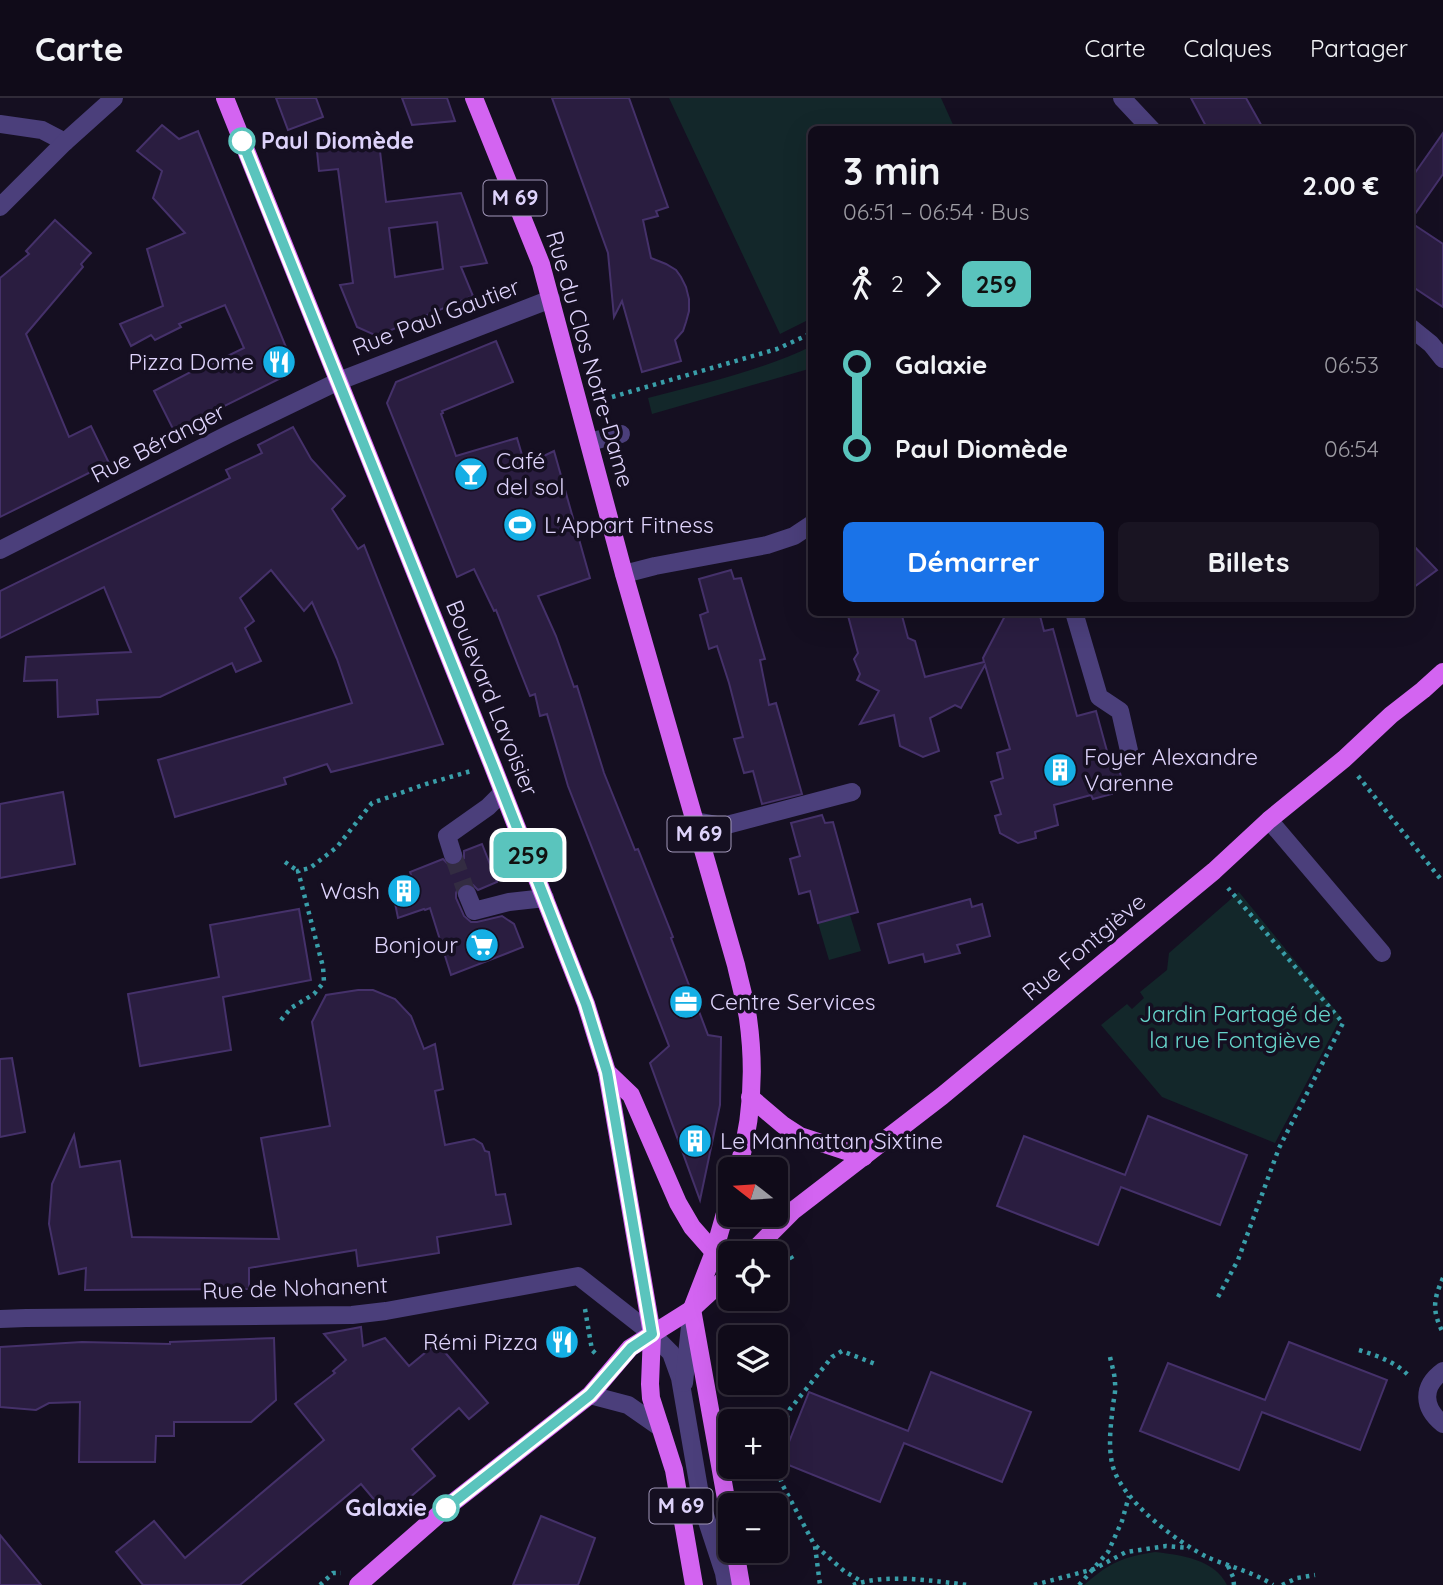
<!DOCTYPE html>
<html lang="fr">
<meta charset="utf-8">
<style>
body{margin:0;font-family:Quicksand,sans-serif;background:#191422;color:#f1f3f6;height:100vh;display:flex;flex-direction:column;font-size:26px;white-space:nowrap}
*{box-sizing:border-box;margin:0}
p{font-size:23px;color:#9c9ba2}
.icon{flex:none;width:38px;height:38px;fill:none;stroke:currentColor;stroke-width:2;stroke-linecap:round;stroke-linejoin:round}
.map{position:relative;flex:1;overflow:hidden}
.panel{position:absolute;left:808px;top:28px;width:606px;height:490px;display:flex;flex-direction:column;background:#100b19;border-radius:10px;box-shadow:0 7px 28px #0002,0 0 0 2px #302b38}
.panel>*{flex:none}
.badge{padding:0 14px;border-radius:10px;font-size:24px;line-height:46px}
.needle{width:46px;rotate:287deg}
.buttons{position:absolute;left:718px;top:1059px;display:grid;gap:14px}
.buttons a{display:grid;place-items:center;width:70px;height:70px;border-radius:10px;background:#100b19;box-shadow:0 7px 28px #0002,0 0 0 2px #302b38;font-size:35px}
.map>.badge{position:absolute;translate:-50% -50%;box-shadow:0 0 0 4px #fff}
.legs{display:flex;align-items:center;gap:10px;height:77px;padding:0 35px;font-size:23px}
.legs p{margin-inline-start:auto}
.summary{display:flex;align-items:center;justify-content:space-between;height:119px;padding:0 35px}
h1{font-size:38px;font-weight:700;line-height:52px}
.action{display:flex;gap:14px;margin-top:auto;padding:14px 35px}
.action a{flex:1;height:80px;border-radius:10px;background:#1a73e8;color:#fff;font-size:28px;font-weight:700;line-height:80px;text-align:center}
.action a+a{background:#191422;color:#f1f3f6}
ul{padding:0 35px;list-style:none}
li{display:flex;align-items:center;gap:24px;height:84px;font-size:26px}
li i{display:grid;place-items:center;width:10px;height:100%;margin:0 9px;background:currentColor}
li i::after{content:'';width:18px;height:18px;margin:-9px;border:5px solid;border-radius:50%;background:#100b19}
li p{margin-inline-start:auto}
li:first-child i{background:linear-gradient(#0000 50%,currentColor 0)}
li:last-child i{background:linear-gradient(currentColor 50%,#0000 0)}
header{display:flex;align-items:center;gap:42px;box-sizing:border-box;height:98px;padding:0 35px;background:#100b19;border-bottom:2px solid #302b38}
header strong{font-size:33px}
nav{display:flex;gap:38px;margin-inline-start:auto;font-size:24px}
.map>svg:first-child{display:block}
</style>
<header>
<strong>Carte</strong>
<nav><a>Carte</a><a>Calques</a><a>Partager</a></nav>
</header>
<div class="map">
<svg width="1443" height="1487" viewBox="0 0 1443 1487">
<rect width="100%" height="100%" fill="#150f21"/>
<g fill="#13272a">
<path d="M669,0h272l14,31 -143,1v188l-32,16z"/>
<path d="M812,248v22l-160,46 -4,-16c55,-14 112,-27 164,-52z"/>
<path d="M1239,794l102,125 -66,126 -113,-46 -61,-72 26,-21 5,5 12,-11 -4,-6 27,-22 2,-17z"/>
<path d="M850,817l11,36 -32,9 -11,-37z"/>
<path d="M1155,1454c26,3 59,7 72,33h-143c25,-22 38,-28 71,-33z"/>
</g>
<g fill="#2a1d40" stroke="#45316a" stroke-width="2" fill-rule="evenodd">
<path d="M276,0h40l7,19 -35,13z"/>
<path d="M402,0h45l8,23 -43,4z"/>
<path d="M552,0h77l39,109 -12,4 2,5 -15,4 8,38 15,6 10,6 5,7 5,10 3,12v12l-3,11 -3,9 -8,9 6,21 -39,11 -20,-71 -8,16 -6,-64z"/>
<path d="M1191,0h55l18,32h-56z"/>
<path d="M162,27l17,14 19,-8 92,226 -9,21 -107,53 -20,-40 48,-25 1,2 41,-20 -19,-43 -46,19 2,3 -26,13 -4,-5 -20,11 -11,-22 43,-18 -16,-57 38,-16 -32,-35 9,-27 -25,-20z"/>
<path d="M1443,35v41l-33,47v-41z"/>
<path d="M378,36l8,68 75,-9 26,70 -26,4 12,29 -96,40 -20,-9 -17,-42 13,-2 -15,-114 -19,2 -3,-30zM437,124l6,47 -48,8 -6,-49z"/>
<path d="M55,122l36,33 -10,11 2,3 -57,67 43,103 22,-11 18,37 -109,54v-239l29,-24 -3,-3z"/>
<path d="M1410,124l33,22v63l-33,-22z"/>
<path d="M496,243l17,41 -71,29 1,2 -2,1 15,42 61,-18 8,27 29,-14 36,127 -52,18 18,40 18,51 3,-1 27,87 31,77 3,-1 35,88 -2,1 37,97 13,2 -1,68 -20,95 -50,-137 19,-17 -101,-260 -21,-72 -7,2 -5,-22 -5,2 -34,-86 -2,1 -20,-42 -17,8 -70,-174 9,-21z"/>
<path d="M293,329l18,32 34,37 -13,13 26,40 6,-4 79,199 -112,28 -4,-8 -43,14 2,6 -111,33 -17,-57 194,-57 -15,-44 -25,-57 -8,9 -33,-41 -31,28 14,23 -9,7 16,33 -25,11 -4,-9 -72,34 -63,3 1,14 -40,3 -1,-37 -33,1 2,-24 105,-5 -27,-65 -104,51v-47l230,-113 -4,-8 36,-17 -4,-8z"/>
<path d="M1410,444l27,28 -27,20z"/>
<path d="M731,472l3,9 7,-1 24,81 -5,1 9,45 7,-2 26,91 -40,10 -9,-33 -9,2 -10,-34 9,-2 -14,-54 -12,-37 -8,3 -9,-34 8,-3 -9,-33z"/>
<path d="M847,514h54l7,26 7,3 10,36 59,-15 -1,-4 24,-46h32l5,19 9,-2 24,87 19,-5 14,51 7,-3 4,18 -9,17 -19,5 -2,-4 -37,10 4,20 -23,7 1,6 -18,5 -18,-10 -5,-17 6,-2 -10,-32 12,-4 -6,-25 13,-4 -25,-84 -24,43 -6,-3 -25,13 9,33 -16,6 -23,-11 -6,-31 -34,9 19,-33 -22,-11 3,-6 -6,-15 4,-6z"/>
<path d="M63,694l12,72 -75,14v-74z"/>
<path d="M822,717l3,8 8,-1 25,90 -40,11 -8,-32 -11,3 -9,-35 10,-3 -9,-33z"/>
<path d="M482,746l15,38 -19,8 -5,-5 -10,-2 -5,5 -2,5v5l8,18 7,6h6l25,-6 12,8 9,23 -72,28 -21,-67 -5,2 -1,-1 -26,9 -7,-35 21,-5 -2,-6 33,-13 7,7h7l7,-8v-7z"/>
<path d="M970,801l2,8 10,-3 8,32 -33,9 3,8 -35,9 -2,-8 -34,9 -11,-39z"/>
<path d="M299,811l12,71 -88,17 8,53 -91,16 -12,-72 91,-17 -9,-52z"/>
<path d="M358,892h15l22,9 16,17 13,33 11,-5 8,45 -8,2 10,54 29,-6 8,5 3,7 4,1 7,43 9,-1 6,30 -74,13 2,16 -81,13 -2,-16 -107,18v21l-164,1 1,-22 -27,6 -10,-50 3,-40 22,-49 6,32 40,-6 12,76 147,2 -18,-101 69,-12 -18,-104 14,-27z"/>
<path d="M12,960l13,74 -25,5v-78z"/>
<path d="M1148,1018l99,39 -27,70 -99,-38 -23,58 -101,-39 27,-70 101,39z"/>
<path d="M361,1229l2,19 22,-8 24,28 28,-23 51,60 -19,16 -10,-11 -47,41 23,27 -47,40 -27,-32 -121,101h-97l-27,-33 38,-31 31,37 139,-118 -29,-36 40,-31 -2,-2 13,-11 -22,-26z"/>
<path d="M274,1240l2,62 -25,22h-77v14h-18l-1,26h-76l1,-60 -31,1 -13,7 -36,-3v-60l82,-5 88,2v-2z"/>
<path d="M1289,1244l98,38 -27,70 -98,-38 -23,58 -99,-39 28,-68 97,37z"/>
<path d="M931,1274l100,40 -29,70 -98,-39 -24,59 -99,-40 28,-70 99,39z"/>
<path d="M541,1418l54,22 -17,47h-65z"/>
<path d="M0,1437l41,50h-41z"/>
</g>
<g fill="none" stroke-linecap="round" stroke-linejoin="round">
<path stroke="#332c42" stroke-width="18" stroke-dasharray="18 9" stroke-linecap="butt" d="M453,757l14,39"/>
<g stroke="#399ea9" stroke-width="4.5" stroke-dasharray="3.5 5" stroke-linecap="butt">
<path d="M612,299l165,-48 35,-16"/>
<path d="M1358,678l85,106"/>
<path d="M285,764l13,9"/>
<path d="M281,922l10,-12 23,-14 10,-12 -1,-15 -25,-96 12,-3 27,-21 35,-44 54,-19 45,-13"/>
<path d="M786,1151l7,11"/>
<path d="M1443,1180c-10,22 -11,33 0,55"/>
<path d="M1218,1199l20,-37 41,-112 64,-125 -115,-135"/>
<path d="M585,1211l7,41 4,4"/>
<path d="M1359,1252c19,6 37,12 51,27"/>
<path d="M1110,1259c2,9 5,18 5,26 1,7 -1,15 -2,22 -2,19 -5,39 -1,58 7,36 66,80 97,95 22,9 44,14 64,27"/>
<path d="M775,1361l2,-16 13,-34 42,-52 10,-6 36,14"/>
<path d="M775,1364l7,22 33,62 5,39"/>
<path d="M816,1448l28,25 17,10"/>
<path d="M1228,1468l5,11 1,8"/>
<path d="M320,1487l13,-12h8"/>
<path d="M853,1487c33,-12 81,-4 115,0"/>
<path d="M1034,1487l60,-16 32,-17 40,-6 23,2"/>
<path d="M1079,1487l29,-33 14,-31 7,-25"/>
<path d="M1282,1487l15,-7 18,-3"/>
</g>
<g stroke="#4b3f7b" stroke-width="18">
<path d="M1122,0l30,32"/>
<path d="M0,26l42,6 23,12"/>
<path d="M0,109l65,-65 49,-44"/>
<path d="M1410,229l21,17 12,15"/>
<path d="M589,344l32,-8"/>
<path d="M0,452l229,-116 110,-53 212,-82"/>
<path d="M624,476l31,-8 112,-21 27,-9 18,-12"/>
<path d="M1074,514l25,85 21,14 10,44"/>
<path d="M1269,722l113,133"/>
<path d="M695,723l28,5 129,-34"/>
<path d="M453,757l-6,-19 41,-29 15,-15"/>
<path d="M467,796l7,17 35,-9 36,-4"/>
<path d="M0,1221l26,-1 326,-3 34,-4 192,-35 74,58 19,19 9,25 22,128 22,67 2,12"/>
<path d="M1443,1273c-22,16 -20,37 0,53"/>
<path d="M684,1285l7,-66"/>
<path d="M590,1297l38,10 33,23"/>
</g>
<g stroke="#d364f1" stroke-width="18">
<path d="M225,0l267,666 94,240 21,68 45,262 -2,50 1,14 23,72 20,115"/>
<path d="M474,0l67,166 83,310 112,391c4,18 9,35 12,53 7,50 4,103 -10,151"/>
<path d="M607,974l24,23 47,108 14,24 22,25 16,8"/>
<path d="M750,999l33,28 17,11 64,21"/>
<path d="M751,1155l43,-43 148,-114 272,-225 55,-51 75,-61 47,-44 32,-25 20,-18"/>
<path d="M693,1208l21,-54 16,-56"/>
<path d="M692,1211l38,212"/>
<path d="M735,1452l6,35"/>
<path d="M358,1487l88,-77 144,-113 40,-47 62,-39 38,-35"/>
</g>
</g>
<g fill="none" stroke-linecap="round" stroke-linejoin="round">
<g stroke="#fff" stroke-width="16">
<path id="line-1" d="M242,43l250,623 94,240 21,68 45,262 -21,14 -41,47 -144,113"/>
</g>
<use href="#line-1" stroke="#5ac4bd" stroke-width="10"/>
</g>
<defs>
<g id="restaurant-disc" transform="scale(1.75)"><circle r="9.5" fill="#15afe5" stroke="#150f21"/><path d="M-5-6h1v4h1v-4h1v4h1v-4h1v5L-1.5 .5V6h-2V.5L-5-1ZM5-6V6H3V1.5H1.5Q1.5-4 5-6Z" fill="#fff"/></g>
<g id="bar-disc" transform="scale(1.75)"><circle r="9.5" fill="#15afe5" stroke="#150f21"/><path d="M-6-5H6L.8 .8V4.5H3.5V6h-7V4.5H-.8V.8Z" fill="#fff"/></g>
<g id="stadium-disc" transform="scale(1.75)"><circle r="9.5" fill="#15afe5" stroke="#150f21"/><path d="M0-5a6.5 5 0 1 0 0 10a6.5 5 0 1 0 0-10ZM-3.5-1.8h7v3.6h-7Z" fill="#fff"/></g>
<g id="building-disc" transform="scale(1.75)"><circle r="9.5" fill="#15afe5" stroke="#150f21"/><path d="M-4-6H4V6H1V3H-1V6H-4ZM-2.5-4.3h1.7v1.8h-1.7ZM.8-4.3h1.7v1.8H.8ZM-2.5-1h1.7V.8h-1.7ZM.8-1h1.7V.8H.8Z" fill="#fff"/></g>
<g id="supermarket-disc" transform="scale(1.75)"><circle r="9.5" fill="#15afe5" stroke="#150f21"/><path d="M-6-5.5h2.5l.6 2H6L4.5 2H-2.5L-4.4-4H-6ZM-1.5 3.2a1.3 1.3 0 1 0 .1 0ZM3 3.2a1.3 1.3 0 1 0 .1 0Z" fill="#fff"/></g>
<g id="office-disc" transform="scale(1.75)"><circle r="9.5" fill="#15afe5" stroke="#150f21"/><path d="M-6-3h4V-5.5h4V-3h4V5H-6ZM-1-4.5V-3h2v-1.5ZM-6 0V1H6V0Z" fill="#fff"/></g>
</defs>
<g fill-rule="evenodd">
<use href="#restaurant-disc" x="279" y="264"/>
<use href="#bar-disc" x="471" y="376"/>
<use href="#stadium-disc" x="520" y="427"/>
<use href="#building-disc" x="1060" y="672"/>
<use href="#building-disc" x="404" y="793"/>
<use href="#supermarket-disc" x="482" y="847"/>
<use href="#office-disc" x="686" y="904"/>
<use href="#building-disc" x="695" y="1043"/>
<use href="#restaurant-disc" x="562" y="1244"/>
</g>
<g fill="#fff" stroke="#5ac4bd" stroke-width="3.5">
<circle cx="242" cy="43" r="12"/>
<circle cx="446" cy="1410" r="12"/>
</g>
<g text-anchor="middle" stroke-width="7" stroke-linejoin="round" paint-order="stroke">
<g fill="#150f21" stroke="#a298ba" stroke-width="2">
<rect x="483.5" y="82.5" width="63" height="35" rx="5"/>
<rect x="667.5" y="718.5" width="63" height="35" rx="5"/>
<rect x="649.5" y="1390.5" width="63" height="35" rx="5"/>
</g>
<g font-size="21" font-weight="bold" fill="#ded3fb">
<text x="515" y="107">M 69</text>
<text x="699" y="743">M 69</text>
<text x="681" y="1415">M 69</text>
</g>
<g font-size="23" font-weight="bold" fill="#ded3fb" stroke="#150f21" text-anchor="start">
<text x="261" y="51">Paul Diomède</text>
<text x="427" y="1418" text-anchor="end">Galaxie</text>
</g>
<g font-size="23" fill="#ded3fb" stroke="#150f21">
<text transform="translate(436 219) rotate(-21)" y="8">Rue Paul Gautier</text>
<text transform="translate(590 261) rotate(74)" y="8">Rue du Clos Notre-Dame</text>
<text transform="translate(158 345) rotate(-27)" y="8">Rue Béranger</text>
<text transform="translate(492 600) rotate(68)" y="8">Boulevard Lavoisier</text>
<text transform="translate(1084 849) rotate(-40)" y="8">Rue Fontgiève</text>
<text transform="translate(295 1190) rotate(-2)" y="8">Rue de Nohanent</text>
</g>
<g font-size="23" fill="#ded3fb" stroke="#150f21" text-anchor="start">
<text x="254" y="272" text-anchor="end">Pizza Dome</text>
<text x="496" y="371">Café<tspan x="496" dy="26">del sol</tspan></text>
<text x="544" y="435">L'Appart Fitness</text>
<text x="1084" y="667">Foyer Alexandre<tspan x="1084" dy="26">Varenne</tspan></text>
<text x="380" y="801" text-anchor="end">Wash</text>
<text x="458" y="855" text-anchor="end">Bonjour</text>
<text x="710" y="912">Centre Services</text>
<text x="720" y="1051">Le Manhattan Sixtine</text>
<text x="538" y="1252" text-anchor="end">Rémi Pizza</text>
</g>
<g font-size="23" fill="#66d4ca" stroke="#150f21">
<text x="1235" y="924">Jardin Partagé de<tspan x="1235" dy="26">la rue Fontgiève</tspan></text>
</g>
</g>
</svg>
<div class="buttons">
<a><svg class="needle" viewBox="-14 -14 28 28"><path d="M0-13l5 13h-10z" fill="#e53935"/><path d="M0 13l5-13h-10z" fill="#9c9ba2"/></svg></a>
<a><svg class="icon" aria-label="locate" viewBox="0 0 24 24"><circle cx="12" cy="12" r="6"/><path d="M12 2v4M12 18v4M2 12h4M18 12h4"/></svg></a>
<a><svg class="icon" aria-label="layers" viewBox="0 0 24 24"><path d="M12 4l9 5-9 5-9-5zM3 14l9 5 9-5"/></svg></a>
<a>+</a>
<a>−</a>
</div>
<b class="badge" style="left:528px;top:757px;background:#5ac4bd;color:#111">259</b>
<section class="panel">
<div class="summary"><div><h1>3 min</h1><p>06:51 – 06:54 · Bus</p></div><b>2.00 €</b></div>
<div class="legs"><svg class="icon" aria-label="walk" viewBox="0 0 24 24"><circle cx="13" cy="4" r="2"/><path d="M13 8l-2 6 4 7M11 14l-3 7M7 12l3-4h3l4 4"/></svg>2<svg class="icon" aria-label="forward" viewBox="0 0 24 24"><path d="M9 5l7 7-7 7"/></svg><b class="badge" style="background:#5ac4bd;color:#111">259</b></div>
<ul>
<li><i style="color:#5ac4bd"></i><b>Galaxie</b><p>06:53</p></li>
<li><i style="color:#5ac4bd"></i><b>Paul Diomède</b><p>06:54</p></li>
</ul>
<div class="action"><a>Démarrer</a><a>Billets</a></div>
</section>
</div>
